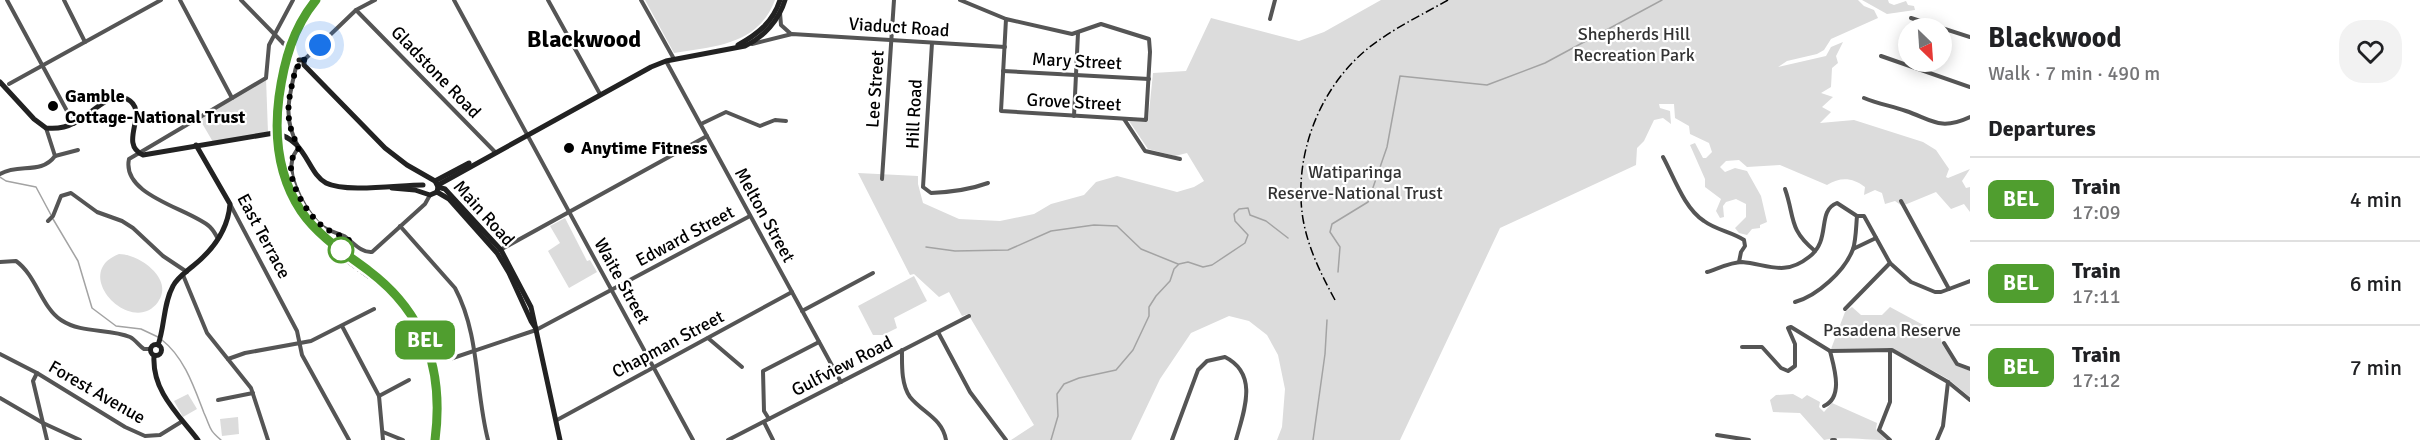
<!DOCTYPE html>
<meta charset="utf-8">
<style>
body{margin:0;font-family:Signika,sans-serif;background:#f2f2f2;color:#202124;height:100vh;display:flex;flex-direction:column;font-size:22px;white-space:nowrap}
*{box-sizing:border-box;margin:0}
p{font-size:20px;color:#757577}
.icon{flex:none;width:33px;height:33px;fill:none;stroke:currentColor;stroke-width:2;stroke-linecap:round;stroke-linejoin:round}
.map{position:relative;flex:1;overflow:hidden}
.details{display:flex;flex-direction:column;background:#fff;width:450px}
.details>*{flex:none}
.badge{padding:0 12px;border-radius:9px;font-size:21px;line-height:39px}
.needle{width:39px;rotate:155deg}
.tools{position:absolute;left:1898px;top:18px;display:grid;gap:12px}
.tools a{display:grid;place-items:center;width:54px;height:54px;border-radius:50%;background:#fff;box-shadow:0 3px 15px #0003;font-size:30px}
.you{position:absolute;width:30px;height:30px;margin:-15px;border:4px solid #fff;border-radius:50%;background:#1a73e8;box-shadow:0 0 0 9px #1a73e833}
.map>.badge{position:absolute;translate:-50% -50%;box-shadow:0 0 0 3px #fff}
h2{padding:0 18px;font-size:22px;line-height:54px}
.round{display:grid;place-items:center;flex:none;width:63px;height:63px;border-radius:24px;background:#f2f2f2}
.headline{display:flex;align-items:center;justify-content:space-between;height:102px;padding:0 18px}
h1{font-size:28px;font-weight:700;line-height:45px}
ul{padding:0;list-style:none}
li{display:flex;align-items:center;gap:18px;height:84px;padding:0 18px;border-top:2px solid #e0e0e0}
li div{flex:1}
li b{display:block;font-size:22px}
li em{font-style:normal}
li .badge{min-width:66px;font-weight:700;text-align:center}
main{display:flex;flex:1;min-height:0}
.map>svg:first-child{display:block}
</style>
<main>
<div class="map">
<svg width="1970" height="440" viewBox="0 0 1970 440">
<rect width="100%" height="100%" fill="#fff"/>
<g fill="#dcdcdc">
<path d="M645,0h130c-17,45 -59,46 -101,53z"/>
<path d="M1381,0h477l6,6 10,4 4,8 -47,21 -7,11 -7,4 -30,7 -9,6 48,-11 5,-9 12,-5 -7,14 2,7 -6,5 -1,19 -10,6 12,4 -11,10 9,5 -11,11 34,-3 69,22 13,8 13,19 -3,8 2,1 22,-9 -8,12 4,7 4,-1v25l-6,-8 -13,5 -15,-17 -34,14 -7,-5 -10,3 -3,-11 -7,-3 -11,5 1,-8c-13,-10 -25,-10 -38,-2l-47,-20 -33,2 -8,-7 -13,1 -6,6 5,5 10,-4 12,3 14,25 6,26 -7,3v3l-8,1 -5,6 -8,-2 -4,-5 11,-11v-13l-10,-5 -10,3 -3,4 1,11 -4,1 -4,-7 5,-12 -16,-12v-8l-15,-34 5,-2 8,15h3l6,-6 -3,-9 -19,-9 -1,-8 -14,-8 -1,-14h-15l1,4 10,3 1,13 -8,-6 -9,2 -10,21 -7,7 -1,17 -136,63 -100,212h-123l5,-13 3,-38 -7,-34 -11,-20 -18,-14 -20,-5 -38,17 -31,46 -29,61h-120l23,-15 -66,-111 -6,2 -13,-24 -10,5 -25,-23 -4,1 -52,-102 60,3v8l5,19 36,16 41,2 34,-7 17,-10 33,-9 12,-13 21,-6 60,16 17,-5 10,-6 -17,-28 -12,3 -27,-7 -19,-28 19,1 5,-49 33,-2 25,-53 88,23 25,-9z"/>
<path d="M1862,0h26l1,3 5,2 12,-4 2,4 6,1 1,4 -28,4z"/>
<path d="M266,78l2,55 -55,9 -14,-24z"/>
<path d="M565,218l22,43 3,-1 7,12 -28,16 -21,-37 12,-8 -10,-17z"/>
<path d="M119,254c20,0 56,25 39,48 -26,36 -89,-29 -39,-48z"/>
<path d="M914,276l13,25 -33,17 3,10 -14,7h-10l-15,-29z"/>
<path d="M1852,307l9,8h21l8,-8 50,27 2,10 14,21 14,6v26l-22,-18 -56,-31 -61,1 14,-37z"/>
<path d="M188,394l9,15 -14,8 -9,-16z"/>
<path d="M1793,394l9,5 5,-4 13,7 -1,5 5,5 8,-9 45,20 -1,6 10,11c-18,0 -47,-4 -62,0l-24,-27 -27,-1 -3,-12 6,-5z"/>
<path d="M238,417l1,17 -17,2 -2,-17z"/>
</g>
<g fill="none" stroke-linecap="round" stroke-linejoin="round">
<g stroke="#a3a3a3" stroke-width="1.5">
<path d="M0,177l6,4 30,6 15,28"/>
<path d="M53,219l25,42 14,47 24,18 25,3 17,8"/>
<path d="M926,247l29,4 53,-1 43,-19 43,-6 23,1 24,23 37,15"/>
<path d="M1338,272l2,-25 -10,-15 2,-8 36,-22 19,-55 13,-71 87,9 58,-22 117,-63"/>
<path d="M162,340c22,17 32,47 42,73 7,15 4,16 17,27"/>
<path d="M1051,440l7,-24 -1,-22 7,-10 15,-6 37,-8 17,-20 16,-34v-9l7,-11 14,-15 4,-12 5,-5 9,-2 15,5 9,-2 33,-22 3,-8 -13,-14 -1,-7 5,-5 9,-1 2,7 16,6 22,17"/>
<path d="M1313,440l12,-86 2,-34"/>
</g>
<g stroke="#555" stroke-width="4">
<path d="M7,0l67,124"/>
<path d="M64,0l21,42"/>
<path d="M180,0l52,98"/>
<path d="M241,0l42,43"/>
<path d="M454,0l239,440"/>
<path d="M548,0l52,94"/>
<path d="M641,0l33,59"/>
<path d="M960,0l46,19 66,15 29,-10 48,15 1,13 -4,68 -145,-9 5,-92"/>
<path d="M356,10l140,143"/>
<path d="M780,13l1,12 10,9"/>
<path d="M1911,18l59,19"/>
<path d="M1270,19l5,-19"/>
<path d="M932,43l-9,144 8,6c21,-1 38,-3 57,-10"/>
<path d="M752,44l40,-10 213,13"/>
<path d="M1881,56l89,31"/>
<path d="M304,60l52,-50 19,-10"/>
<path d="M666,61l175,321"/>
<path d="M299,65l-3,2c-7,31 -14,51 3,81 -20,19 5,60 20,76 7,7 17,8 25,12 9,6 17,17 28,16l53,-48 5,-9"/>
<path d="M1003,71l146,8"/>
<path d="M9,84l152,-84"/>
<path d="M1864,98c14,6 28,8 42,13 26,9 34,20 64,6"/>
<path d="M1074,116l4,-83"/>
<path d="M1124,119l21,32 35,8"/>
<path d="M701,124l25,-12 34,14 15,-6 11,1"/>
<path d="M46,128l9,28"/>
<path d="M55,156l23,-6"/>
<path d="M1663,157c11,20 21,51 41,64 12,9 28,11 40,19l1,6 -4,6 -2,10"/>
<path d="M0,174c19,-11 41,1 55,-18"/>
<path d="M882,179l12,-179"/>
<path d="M1785,189c10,28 3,40 30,62"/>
<path d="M1901,201l48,88"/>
<path d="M230,204l67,127 5,24 47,85"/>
<path d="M48,221l5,-5 8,-20 10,-3 26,19 25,9 11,7 30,28 24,16"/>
<path d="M400,226l55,62c25,47 20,102 33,152"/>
<path d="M218,239c-2,-4 -4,-8 -8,-12 -19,-18 -89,-31 -81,-68l137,-81 3,-33 24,-45"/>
<path d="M1853,249l23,-11"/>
<path d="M500,250l207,-114"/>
<path d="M0,262l16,-1c20,14 26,47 45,59 21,14 48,8 69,17 6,3 9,9 14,12h7"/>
<path d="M1707,272c10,-3 24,-10 35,-10 25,2 42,15 67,-5 23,-17 7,-46 28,-54l20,13h7l26,47 21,19 24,10h6l29,-11"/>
<path d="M183,275l24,58 44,55 17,52"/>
<path d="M1795,302c22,-6 50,-31 58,-53 3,-9 3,-22 4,-33"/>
<path d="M1845,309l45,-46"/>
<path d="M802,311l71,-38"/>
<path d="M342,326l37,70 4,44"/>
<path d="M938,332l32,60 36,48"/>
<path d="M708,338l34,29"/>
<path d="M1944,343l13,21 13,5"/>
<path d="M1742,347h20l19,21 7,3 7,-5v-22l-7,-16 3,-1 39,24 62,-1 56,32 22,18"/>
<path d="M902,350c0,15 -1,34 8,47 13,16 32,21 36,43"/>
<path d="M0,354l37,19 88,54 20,9 15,-1 21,-13"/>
<path d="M228,359l17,-6 66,-12 63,-32"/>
<path d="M447,360l89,-30 214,-114"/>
<path d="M37,373l-4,8 14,59"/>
<path d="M379,396l30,-16"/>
<path d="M0,398l43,25 37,17"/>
<path d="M218,400l35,-7"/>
<path d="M1824,406c20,-9 10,-39 6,-55"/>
<path d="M769,419l-5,-8 -1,-40 56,-29"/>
<path d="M557,420l235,-128"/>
<path d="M764,422l9,18"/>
<path d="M383,432l20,8"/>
<path d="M1717,435l32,5"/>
<path d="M728,440l241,-124"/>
<path d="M1172,440l26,-70 9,-9 18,-4c34,17 19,54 11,83"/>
<path d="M1832,440h3"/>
<path d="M1890,440l-11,-10 11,-28v-52"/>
<path d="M1937,440l6,-14 5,-44"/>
</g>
<g stroke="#222" stroke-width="5">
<path d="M738,45c20,-11 35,-23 42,-45"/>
<path d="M299,60h5v5l81,83 22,17 28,16 3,6 -1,5"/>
<path d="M0,82l34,37 12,9c10,1 19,0 28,-5 15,-6 35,-33 53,-24 24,12 -10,44 16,56l131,-22c33,6 33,40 52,50 20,10 73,2 97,2"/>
<path d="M435,181l34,-18"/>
<path d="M438,185l213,-118 15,-6 79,-15c19,-9 34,-26 40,-46"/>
<path d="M438,187l7,2 56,61 30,57 29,133"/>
<path d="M392,188l23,2 15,5 7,-3"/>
<path d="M437,192l12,7 48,54 12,20 22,48 4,6"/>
<circle cx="156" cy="350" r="5.5"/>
<path d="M158,345c7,-19 5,-41 15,-59 4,-8 13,-14 20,-20 20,-16 35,-36 37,-62l-34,-59"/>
<path d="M154,356c-2,35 24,58 44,84"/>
</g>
<g stroke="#000" stroke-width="1.5" stroke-dasharray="9 3 1.5 3" stroke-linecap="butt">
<path d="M313,0c-23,29 -33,64 -37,101 -8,80 13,119 77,166 22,16 45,31 60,55 23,36 24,77 20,118"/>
<path d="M1335,300c-14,-26 -27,-52 -32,-81 -10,-61 15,-129 63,-169 24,-20 54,-34 82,-50"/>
</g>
<path stroke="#555" stroke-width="4" d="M283,43l10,10"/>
</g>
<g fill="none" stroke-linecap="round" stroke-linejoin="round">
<g stroke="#fff" stroke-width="14">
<path id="line" d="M316,0c-23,28 -32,61 -37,97 -5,39 -1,79 22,114 17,25 44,42 68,60 57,43 75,100 66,169"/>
</g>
<use href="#line" stroke="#509e2f" stroke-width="9"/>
<path stroke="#000" stroke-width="6" stroke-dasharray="0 10.8" d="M320,45l-16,15 -1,5 -7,2c-7,32 -14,50 3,81 -21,20 4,61 21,76 9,9 23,11 33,19l-12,7"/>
</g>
<g fill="#000" stroke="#fff" stroke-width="2">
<circle cx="53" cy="106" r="6"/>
<circle cx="569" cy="148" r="6"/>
</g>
<circle fill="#fff" stroke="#509e2f" stroke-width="3" cx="341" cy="250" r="12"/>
<g text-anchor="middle" stroke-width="4.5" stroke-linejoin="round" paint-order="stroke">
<g font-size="18" fill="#000" stroke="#fff">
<text transform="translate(899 27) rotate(4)" y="6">Viaduct Road</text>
<text transform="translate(1077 61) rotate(3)" y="6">Mary Street</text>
<text transform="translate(436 72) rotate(46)" y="6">Gladstone Road</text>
<text transform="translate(875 89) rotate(-86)" y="6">Lee Street</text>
<text transform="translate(1074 102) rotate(3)" y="6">Grove Street</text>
<text transform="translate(914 114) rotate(-87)" y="6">Hill Road</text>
<text transform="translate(484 213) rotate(48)" y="6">Main Road</text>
<text transform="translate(765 215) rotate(61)" y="6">Melton Street</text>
<text transform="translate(264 236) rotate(62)" y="6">East Terrace</text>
<text transform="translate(685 236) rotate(-28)" y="6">Edward Street</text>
<text transform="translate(622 281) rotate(61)" y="6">Waite Street</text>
<text transform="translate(668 344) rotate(-28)" y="6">Chapman Street</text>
<text transform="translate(842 366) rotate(-27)" y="6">Gulfview Road</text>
<text transform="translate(97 392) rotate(30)" y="6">Forest Avenue</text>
</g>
<g font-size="18" fill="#333" stroke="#fff">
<text x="1634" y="40">Shepherds Hill<tspan x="1634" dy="21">Recreation Park</tspan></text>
<text x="1355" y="178">Watiparinga<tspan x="1355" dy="21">Reserve-National Trust</tspan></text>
<text x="1892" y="336">Pasadena Reserve</text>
</g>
<g font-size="18" font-weight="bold" fill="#000" stroke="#fff" text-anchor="start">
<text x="65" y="102">Gamble<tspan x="65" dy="21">Cottage-National Trust</tspan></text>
<text x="581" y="154">Anytime Fitness</text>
</g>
<g font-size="24" font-weight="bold" fill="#000" stroke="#fff">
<text x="584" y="47">Blackwood</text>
</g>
</g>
</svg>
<div class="tools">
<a><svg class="needle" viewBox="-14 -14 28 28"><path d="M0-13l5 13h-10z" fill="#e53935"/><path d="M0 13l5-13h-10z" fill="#757577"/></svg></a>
</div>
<div class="you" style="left:320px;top:45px"></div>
<b class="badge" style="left:425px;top:340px;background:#509e2f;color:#fff">BEL</b>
</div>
<section class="details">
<div class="headline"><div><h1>Blackwood</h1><p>Walk · 7 min · 490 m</p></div><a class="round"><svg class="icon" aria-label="heart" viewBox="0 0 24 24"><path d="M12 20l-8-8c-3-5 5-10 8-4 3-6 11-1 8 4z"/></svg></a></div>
<h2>Departures</h2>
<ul>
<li><span class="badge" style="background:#509e2f;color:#fff">BEL</span><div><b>Train</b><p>17:09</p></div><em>4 min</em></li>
<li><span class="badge" style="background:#509e2f;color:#fff">BEL</span><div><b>Train</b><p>17:11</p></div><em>6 min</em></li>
<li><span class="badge" style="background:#509e2f;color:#fff">BEL</span><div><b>Train</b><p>17:12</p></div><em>7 min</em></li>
</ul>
</section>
</main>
